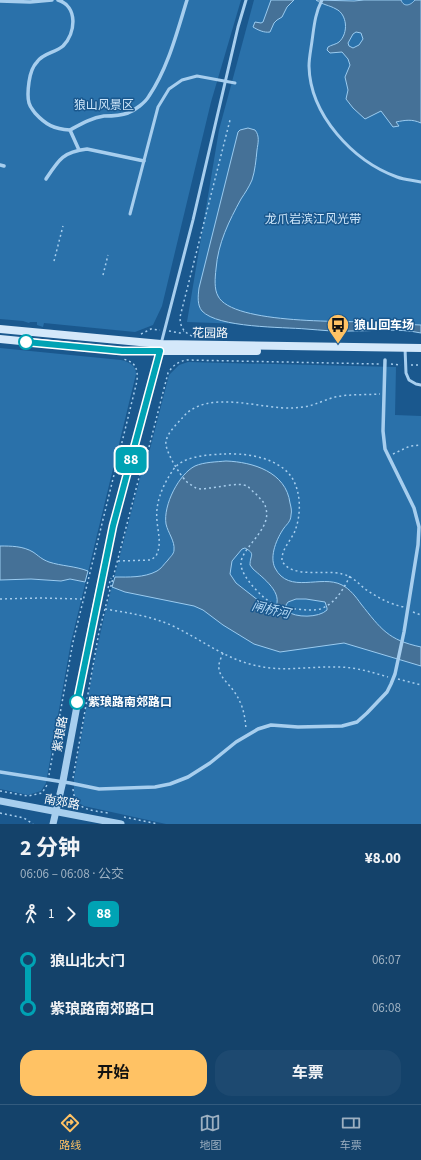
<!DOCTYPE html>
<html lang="zh">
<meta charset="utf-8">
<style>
body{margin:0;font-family:"Source Sans 3","Noto Sans SC",sans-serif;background:#1d4970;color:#f1f3f6;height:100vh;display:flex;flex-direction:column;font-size:15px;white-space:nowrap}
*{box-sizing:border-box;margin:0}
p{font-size:13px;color:#9db0c1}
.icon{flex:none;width:22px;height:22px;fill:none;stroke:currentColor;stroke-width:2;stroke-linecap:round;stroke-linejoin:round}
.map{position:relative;height:824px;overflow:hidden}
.details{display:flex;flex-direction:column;background:#14426a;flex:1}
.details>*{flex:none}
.badge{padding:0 8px;border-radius:6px;font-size:14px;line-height:26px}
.map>.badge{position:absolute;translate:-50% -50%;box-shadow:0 0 0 2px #fff}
.legs{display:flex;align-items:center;gap:6px;height:44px;padding:0 20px;font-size:13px}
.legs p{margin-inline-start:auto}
.summary{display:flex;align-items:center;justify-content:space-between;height:68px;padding:0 20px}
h1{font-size:22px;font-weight:700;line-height:30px}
.cta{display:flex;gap:8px;margin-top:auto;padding:8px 20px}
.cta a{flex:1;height:46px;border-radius:16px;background:#ffc264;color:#111;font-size:16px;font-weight:700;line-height:46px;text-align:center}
.cta a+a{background:#1d4970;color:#f1f3f6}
ul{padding:0 20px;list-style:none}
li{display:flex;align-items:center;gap:14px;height:48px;font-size:15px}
li i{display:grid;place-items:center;width:6px;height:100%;margin:0 5px;background:currentColor}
li i::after{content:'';width:10px;height:10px;margin:-5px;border:3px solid;border-radius:50%;background:#14426a}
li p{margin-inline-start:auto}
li:first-child i{background:linear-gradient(#0000 50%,currentColor 0)}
li:last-child i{background:linear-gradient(currentColor 50%,#0000 0)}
.menu{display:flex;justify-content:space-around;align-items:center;height:56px;border-top:1px solid #335b7e;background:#14426a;font-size:11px;color:#9db0c1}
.menu a{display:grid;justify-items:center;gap:2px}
.menu .current{color:#ffc264}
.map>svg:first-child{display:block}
</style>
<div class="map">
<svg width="421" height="824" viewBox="0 0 421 824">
<rect width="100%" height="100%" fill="#1a588e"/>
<g fill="#2a71aa">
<path d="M0,0h241l-30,102 -49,204 -9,19 -18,7 -91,-9 -1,4 -6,-2v-3h-7l-1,1 -6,-2 -23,-2z"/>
<path d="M254,0h167v328h-71l-163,-6 32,-192z"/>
<path d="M0,348l121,12c8,2 15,5 15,14l-65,268 -25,141 -5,8 -13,4 -28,-6z"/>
<path d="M188,362l208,5 -1,48 26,1v408h-255l-82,-18 -5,-3 -3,-4 -2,-6v-14l21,-121 9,-41 39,-150 7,-18 19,-74 10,-10z"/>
</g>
<g fill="#457197" stroke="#9acbf0" fill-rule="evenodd">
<path d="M271,0h23l-7,7 -5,10 -5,3 -3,3 -4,9c-6,1 -12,-2 -17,-5l2,-5 6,1 2,-1z"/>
<path d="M316,0l38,1 10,-1h37c3,8 10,5 14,0h6v123c-9,-4 -15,-3 -25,-1l3,4 -6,1 -12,-16 -16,8 -12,-11 -7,-9 2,-9 -3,-13 5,-12 -2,-6 -6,-7 -12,1 -3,-3 1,-3c3,-2 9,-3 11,-5 10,-9 8,-28 -3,-33 -7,-4 -13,-4 -20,-9zM356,32l5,1 2,6 -4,6 -6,3 -4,-2 -1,-3 5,-9z"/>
<path d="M248,128l7,2c5,6 3,13 2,20 -1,10 -2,21 -5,30 -3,7 -7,13 -11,19 -12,22 -23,44 -25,70 -1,9 -2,20 2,27 14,29 133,25 164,26 13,0 26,3 39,3v8c-23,-5 -47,-2 -70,-2 -15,1 -30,-1 -45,-2 -23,-2 -88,-1 -104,-18 -5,-6 -4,-15 -3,-23l39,-156 2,-2z"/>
<path d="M226,461c27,1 60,11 64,42 1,4 2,8 1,12 0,6 -4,9 -7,13 -7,10 -15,28 -9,40 14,27 46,6 67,17 8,4 14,12 19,19 20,25 27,36 60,43v19l-77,-23 -64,9 -26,-8 -31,-19 -20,-15 -9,-4 -69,-14 -13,-5 3,-10c13,0 29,1 42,-6 4,-2 7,-7 11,-11 2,-3 6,-6 6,-10 1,-9 -6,-17 -8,-26 -3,-19 13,-50 29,-58 9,-4 21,-4 31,-5zM245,548c11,6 5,7 5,17l3,4c10,9 31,24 22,39l-4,1 -3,-1 -32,-25 -6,-9 2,-13 10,-12zM296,599h10l19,3 2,6v2c-8,8 -32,8 -40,1l-1,-6 2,-3z"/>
<path d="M0,546c11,0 23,0 33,6 6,4 8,7 16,10 12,4 26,4 39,9l-3,11 -15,-3 -9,2 -30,-2 -31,1z"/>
</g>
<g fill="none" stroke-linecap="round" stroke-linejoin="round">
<g stroke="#a7ceee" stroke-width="1.5" stroke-dasharray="2 3" stroke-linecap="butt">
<path d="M54,261l9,-35"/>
<path d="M103,275l5,-20"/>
<path d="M169,331l11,2 4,-2"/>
<path d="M141,334l10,-5 9,1"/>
<path d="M192,336c-9,-4 -12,-10 -12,-19l50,-197"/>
<path d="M391,364l10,1"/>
<path d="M411,365h10"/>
<path d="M393,454l17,-8 11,-1"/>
<path d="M118,561l33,-1 5,-4c6,-12 2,-23 1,-35 -2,-19 6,-36 16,-51 9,-14 34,-15 50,-16 20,-1 45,2 61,15 17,13 18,41 12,59 -3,11 -15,20 -14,33 10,18 43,8 60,13 10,2 16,9 23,15 12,8 24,15 39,18"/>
<path d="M350,576c-7,14 -15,28 -30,33 -10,3 -38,-1 -48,-6 -10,-5 -30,-26 -31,-38 -2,-16 31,-35 25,-56 -1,-7 -6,-10 -10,-15 -3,-2 -6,-6 -9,-8 -8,-4 -27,1 -36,2 -5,0 -10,2 -15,0 -3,-2 -7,-4 -10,-7 -6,-6 -22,-31 -20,-40 2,-9 11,-17 17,-24 25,-29 79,-7 111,-9 7,-1 14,-1 21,-4 6,-2 13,-5 20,-7 14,-3 30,-2 45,-3"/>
<path d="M108,588l3,-10"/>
<path d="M0,599l40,-1 42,1"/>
<path d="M105,609c24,4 46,7 68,17 29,14 54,34 85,40 26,6 53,0 79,1 18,0 34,5 51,10"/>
<path d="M413,612l8,3"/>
<path d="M223,653c-2,5 -5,11 -4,16 1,8 9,14 14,21 9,12 12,24 13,39"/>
<path d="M398,679l23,6"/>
<path d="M49,775l24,-133 64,-261c1,-12 -1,-19 -14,-22"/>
<path d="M73,778l26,-146 43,-166 6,-15 20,-78c5,-8 11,-12 19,-13l192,4"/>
<path d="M73,789c2,22 18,21 35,24"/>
<path d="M0,791l28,5 14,-3 5,-8"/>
<path d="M0,813l24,5 9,6"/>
<path d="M124,817l34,7"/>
</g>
<g stroke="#a7ceee" stroke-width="3">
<path d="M322,0c-7,13 -8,27 -10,41 -1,8 -3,17 -3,25 1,49 44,95 88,111 8,3 16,3 24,5"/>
<path d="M130,214l28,-107 11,-18 13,-9 15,-4 38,7"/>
<path d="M161,344l32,-124 45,-193 8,-27"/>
<path d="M405,348l1,25 3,7 7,4 5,1"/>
</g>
<g stroke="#a7ceee" stroke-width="3.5">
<path d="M58,0c20,6 18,33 5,46 -8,7 -20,7 -26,16 -5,5 -7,13 -8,20 -1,7 -2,14 0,21 1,4 4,7 6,10 11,12 19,16 35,17 11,-6 21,-12 34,-14 8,0 16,0 24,-3 7,-3 17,-10 21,-17 19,-28 28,-64 38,-96"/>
<path d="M0,1l30,1 22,-2"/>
<path d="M70,130l9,20"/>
<path d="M0,165l4,1"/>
<path d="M46,179c13,-20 17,-27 41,-30l57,12"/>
<path d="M0,772l70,11 29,6 56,-2 15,-3 18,-7 22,-14 26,-21 22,-13 13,-4 27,2 44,-1 15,-4 10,-9 20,-21 4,-8 4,-10 9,-42 14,-87 1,-18 -5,-19 -29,-59 -2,-18 2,-71"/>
</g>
<g stroke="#a7ceee" stroke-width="7">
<path d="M0,801l121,23"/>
<path d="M53,824l10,-43 30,-161 20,-94 48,-179"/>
</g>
<g stroke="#d4e8fa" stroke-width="8">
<path d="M0,329l161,15 260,4"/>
<path d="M0,339l122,12h135"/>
</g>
</g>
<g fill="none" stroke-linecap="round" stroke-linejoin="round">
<g stroke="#fff" stroke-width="9">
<path id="line-1" d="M26,342l96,9h38l-47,175 -36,176"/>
</g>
<use href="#line-1" stroke="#00a3b4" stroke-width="6"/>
</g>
<defs>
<g id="bus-pin" transform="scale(1.15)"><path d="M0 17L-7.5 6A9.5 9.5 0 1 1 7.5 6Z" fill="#ffc264" stroke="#1a588e"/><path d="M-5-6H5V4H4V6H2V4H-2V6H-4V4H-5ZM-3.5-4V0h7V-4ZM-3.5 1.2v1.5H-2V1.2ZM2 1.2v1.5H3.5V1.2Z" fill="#111"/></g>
</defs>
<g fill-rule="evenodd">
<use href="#bus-pin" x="338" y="325"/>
</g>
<g fill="#fff" stroke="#00a3b4" stroke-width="2">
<circle cx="26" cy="342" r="7"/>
<circle cx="77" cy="702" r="7"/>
</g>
<g text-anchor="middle" stroke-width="3" stroke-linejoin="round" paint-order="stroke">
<g font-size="12" fill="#cde6fa" stroke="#1a588e">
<text x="104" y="109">狼山风景区</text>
<text x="313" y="223">龙爪岩滨江风光带</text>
</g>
<g font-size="12" font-weight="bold" fill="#fff" stroke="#1a588e" text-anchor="start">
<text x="354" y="329">狼山回车场</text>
</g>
<g font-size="12" fill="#fff" stroke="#1a588e">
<text transform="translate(210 333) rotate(1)" y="4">花园路</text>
<text transform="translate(60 734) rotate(-80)" y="4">紫琅路</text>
<text transform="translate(62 802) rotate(11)" y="4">南郊路</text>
</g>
<g font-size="12" font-weight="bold" fill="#fff" stroke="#1a588e" text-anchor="start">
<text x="88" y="706">紫琅路南郊路口</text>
</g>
<g font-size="13" font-style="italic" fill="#b3d8f5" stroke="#1a588e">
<text transform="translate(271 609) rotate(13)" y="5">闸桥河</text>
</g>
</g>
</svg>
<b class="badge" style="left:131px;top:460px;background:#00a3b4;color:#fff">88</b>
</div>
<section class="details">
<div class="summary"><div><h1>2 分钟</h1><p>06:06 – 06:08 · 公交</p></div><b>¥8.00</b></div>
<div class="legs"><svg class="icon" aria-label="walk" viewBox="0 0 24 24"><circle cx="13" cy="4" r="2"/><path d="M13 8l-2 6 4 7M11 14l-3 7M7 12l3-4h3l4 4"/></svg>1<svg class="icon" aria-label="forward" viewBox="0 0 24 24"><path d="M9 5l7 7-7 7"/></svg><b class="badge" style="background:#00a3b4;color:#fff">88</b></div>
<ul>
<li><i style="color:#00a3b4"></i><b>狼山北大门</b><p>06:07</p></li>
<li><i style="color:#00a3b4"></i><b>紫琅路南郊路口</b><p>06:08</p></li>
</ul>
<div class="cta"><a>开始</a><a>车票</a></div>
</section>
<nav class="menu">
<a class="current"><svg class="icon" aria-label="directions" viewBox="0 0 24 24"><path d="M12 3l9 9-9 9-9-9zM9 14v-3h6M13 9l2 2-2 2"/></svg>路线</a>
<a><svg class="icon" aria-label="map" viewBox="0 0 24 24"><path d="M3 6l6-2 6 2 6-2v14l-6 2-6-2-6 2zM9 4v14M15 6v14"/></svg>地图</a>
<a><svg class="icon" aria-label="tickets" viewBox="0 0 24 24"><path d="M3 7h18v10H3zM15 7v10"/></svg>车票</a>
</nav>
